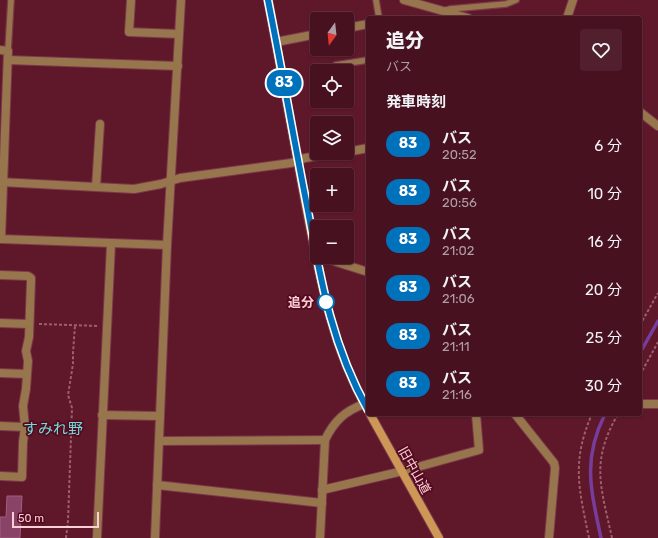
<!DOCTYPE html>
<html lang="ja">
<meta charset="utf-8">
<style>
body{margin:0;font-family:Rubik,"Noto Sans JP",sans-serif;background:#511f2d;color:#f1f3f6;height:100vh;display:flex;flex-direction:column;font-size:15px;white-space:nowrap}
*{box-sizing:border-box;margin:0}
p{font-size:13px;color:#b09da5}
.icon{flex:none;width:22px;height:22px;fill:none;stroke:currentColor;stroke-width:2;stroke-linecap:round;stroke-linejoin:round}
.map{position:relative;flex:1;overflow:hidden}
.details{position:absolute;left:366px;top:16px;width:276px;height:400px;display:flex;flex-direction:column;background:#471120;border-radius:4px;box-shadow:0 1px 3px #0004,0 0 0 1px #5f313e}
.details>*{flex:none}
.badge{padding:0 8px;border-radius:13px;font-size:14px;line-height:26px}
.needle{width:26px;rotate:195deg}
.tools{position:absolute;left:310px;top:12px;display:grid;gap:8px}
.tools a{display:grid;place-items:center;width:44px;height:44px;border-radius:4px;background:#471120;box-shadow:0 1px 3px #0004,0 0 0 1px #5f313e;font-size:20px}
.scale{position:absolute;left:12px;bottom:10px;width:87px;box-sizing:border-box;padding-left:4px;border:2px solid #fdcfd5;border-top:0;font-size:11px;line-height:14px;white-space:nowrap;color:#fdcfd5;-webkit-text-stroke:3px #530a20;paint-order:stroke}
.map>.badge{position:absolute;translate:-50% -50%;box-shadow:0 0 0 2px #fff}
h2{padding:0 20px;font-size:15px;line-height:36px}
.round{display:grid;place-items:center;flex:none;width:42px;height:42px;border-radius:4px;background:#511f2d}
.headline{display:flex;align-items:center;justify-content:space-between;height:68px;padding:0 20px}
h1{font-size:19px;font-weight:800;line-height:30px}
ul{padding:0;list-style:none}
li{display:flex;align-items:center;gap:12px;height:48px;padding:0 20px}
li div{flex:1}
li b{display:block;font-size:15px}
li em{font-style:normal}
li .badge{min-width:44px;font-weight:700;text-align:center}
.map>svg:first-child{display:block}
</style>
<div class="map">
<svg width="658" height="538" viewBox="0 0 658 538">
<rect width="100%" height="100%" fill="#5f172a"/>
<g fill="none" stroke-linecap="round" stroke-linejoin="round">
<g stroke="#773d9d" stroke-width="3.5">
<path d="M640,353l18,-32"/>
<path d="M601,538c-10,-48 -19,-78 4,-124"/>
</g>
</g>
<path fill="#894367" stroke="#a55d81" d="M7,496h15l-2,42h-20v-21h6z"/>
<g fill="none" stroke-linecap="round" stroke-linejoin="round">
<g stroke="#7b3849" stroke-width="8">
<g id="service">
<path d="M376,0l3,18"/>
<path d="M443,11l7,-2 56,-5 10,-4"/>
<path d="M8,51l3,-51"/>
<path d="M336,65l32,-5"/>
</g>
</g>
<g stroke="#7b3849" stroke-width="10">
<g id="minor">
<path d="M131,0l-2,32 50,2"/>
<path d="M404,0l64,18"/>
<path d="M347,28l21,-4"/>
<path d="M276,42l41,-8"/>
<path d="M0,50l8,1 -7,188 166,6"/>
<path d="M8,60l170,6"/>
<path d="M640,112l18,14"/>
<path d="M347,152l21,-4"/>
<path d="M0,182l134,7 27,-5 19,-6 111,-15 14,-5 33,-5"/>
<path d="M96,187l4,-63"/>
<path d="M316,258h8l44,14"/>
<path d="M0,275l28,1 3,2v3l-2,56 -3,14 2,10 -2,28 -3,17 2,21 -2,15 -1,35 -22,-1"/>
<path d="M0,323l29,1"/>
<path d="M0,373l27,1"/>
<path d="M640,404h18"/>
<path d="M515,414l39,49 1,5 -6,70"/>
<path d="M102,415l58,1"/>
<path d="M0,426l25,1"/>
<path d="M159,441l166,-1"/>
<path d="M157,485l165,18"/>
<path d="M322,490l81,-19 76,-21 -3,-36"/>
<path d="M97,538l14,-294"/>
<path d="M155,538l12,-293 14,-245"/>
</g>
</g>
<g stroke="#7b3849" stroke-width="10">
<g id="tertiary">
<path d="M567,18l6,-18"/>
<path d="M320,538l5,-98c9,-19 20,-29 39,-36"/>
</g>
</g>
<g stroke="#7b3849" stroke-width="10">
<g id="secondary">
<path d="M268,0c13,68 25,137 38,206 14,71 25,140 62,204"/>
<path d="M370,414l69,124"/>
</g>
</g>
<g stroke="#9d5f6d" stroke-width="2" stroke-dasharray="3 2" stroke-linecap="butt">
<path d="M39,324l60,2"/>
<path d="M640,325l18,-32"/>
<path d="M640,375l18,-33"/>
<path d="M66,538l2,-17 4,-113 -4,-13 5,-31v-11l2,-28"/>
<path d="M589,538c-10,-49 -18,-76 3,-124"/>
<path d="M612,538c-11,-51 -22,-76 6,-124"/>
</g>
<use href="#service" stroke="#97754d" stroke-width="5.5"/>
<use href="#minor" stroke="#97754d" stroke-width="8"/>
<use href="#tertiary" stroke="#97754d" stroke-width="8"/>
<use href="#secondary" stroke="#cd9756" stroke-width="8"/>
</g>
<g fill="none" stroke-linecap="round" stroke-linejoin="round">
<g stroke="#fff" stroke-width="9">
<path id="line" d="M268,0c14,70 26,141 40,211 13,71 24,135 60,199"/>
</g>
<use href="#line" stroke="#0072bc" stroke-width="6"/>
</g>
<circle fill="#fff" stroke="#0072bc" stroke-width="2" cx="326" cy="302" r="8"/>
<g text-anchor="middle" stroke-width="3.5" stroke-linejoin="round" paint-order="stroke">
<g font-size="13" font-weight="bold" fill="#fdcfd5" stroke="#530a20" text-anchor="end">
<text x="314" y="307">追分</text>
</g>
<g font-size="13" fill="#fdcfd5" stroke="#530a20">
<text transform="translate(415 470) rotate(61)" y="5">旧中山道</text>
</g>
<g font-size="15" fill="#72ddd6" stroke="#530a20">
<text x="53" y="434">すみれ野</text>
</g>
</g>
</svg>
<div class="tools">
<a><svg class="needle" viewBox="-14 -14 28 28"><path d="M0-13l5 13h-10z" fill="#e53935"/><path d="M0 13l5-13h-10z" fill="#b09da5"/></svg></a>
<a><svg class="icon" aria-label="locate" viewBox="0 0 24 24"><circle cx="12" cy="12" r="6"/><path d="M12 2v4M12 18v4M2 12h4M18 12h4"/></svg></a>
<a><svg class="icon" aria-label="layers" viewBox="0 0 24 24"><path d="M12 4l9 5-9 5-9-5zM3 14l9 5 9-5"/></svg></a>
<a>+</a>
<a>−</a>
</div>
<div class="scale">50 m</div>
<b class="badge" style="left:284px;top:83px;background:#0072bc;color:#fff">83</b>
<section class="details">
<div class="headline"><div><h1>追分</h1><p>バス</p></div><a class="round"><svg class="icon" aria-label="heart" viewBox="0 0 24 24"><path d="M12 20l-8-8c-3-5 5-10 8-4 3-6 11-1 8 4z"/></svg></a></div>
<h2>発車時刻</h2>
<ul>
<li><span class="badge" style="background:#0072bc;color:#fff">83</span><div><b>バス</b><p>20:52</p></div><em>6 分</em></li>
<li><span class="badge" style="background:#0072bc;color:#fff">83</span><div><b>バス</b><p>20:56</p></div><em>10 分</em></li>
<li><span class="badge" style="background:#0072bc;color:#fff">83</span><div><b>バス</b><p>21:02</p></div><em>16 分</em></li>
<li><span class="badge" style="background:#0072bc;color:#fff">83</span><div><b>バス</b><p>21:06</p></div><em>20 分</em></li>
<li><span class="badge" style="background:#0072bc;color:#fff">83</span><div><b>バス</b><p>21:11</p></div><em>25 分</em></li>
<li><span class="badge" style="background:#0072bc;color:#fff">83</span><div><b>バス</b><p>21:16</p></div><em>30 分</em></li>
</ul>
</section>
</div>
